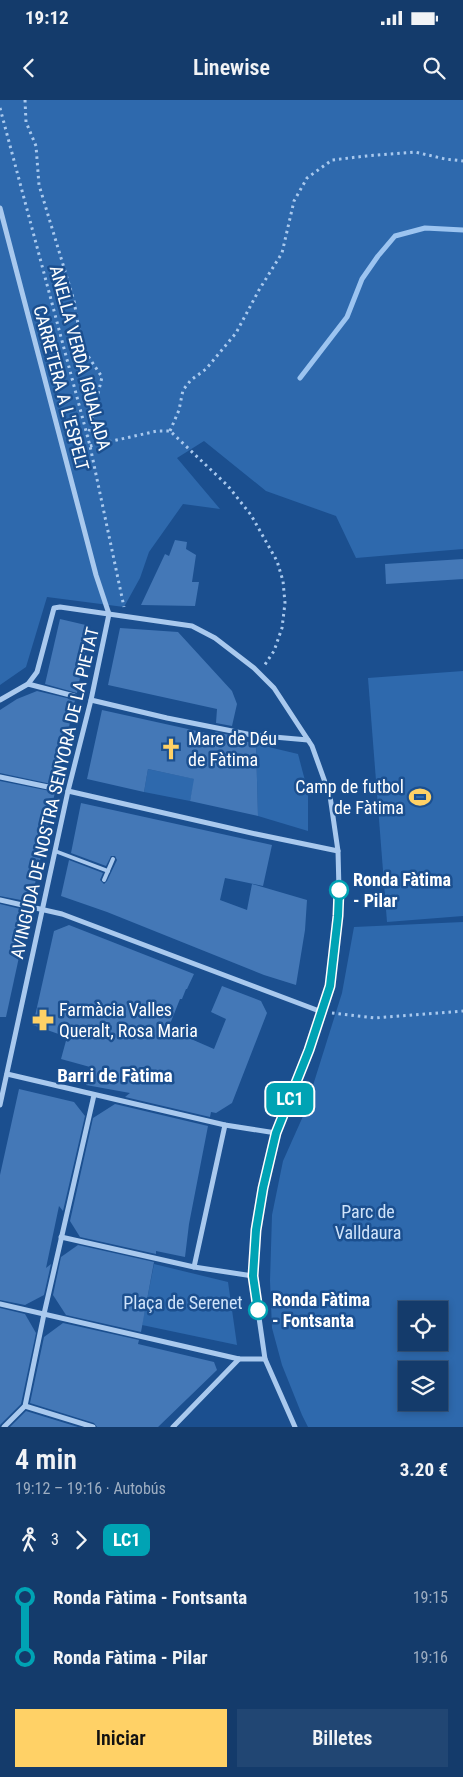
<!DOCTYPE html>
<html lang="es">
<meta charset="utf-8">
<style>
body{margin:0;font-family:"Roboto Condensed",sans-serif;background:#214673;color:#f1f3f6;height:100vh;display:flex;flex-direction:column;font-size:19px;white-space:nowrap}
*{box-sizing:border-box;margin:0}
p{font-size:16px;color:#9dadc1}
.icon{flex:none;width:28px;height:28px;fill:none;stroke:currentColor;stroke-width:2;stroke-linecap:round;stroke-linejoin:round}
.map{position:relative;height:1327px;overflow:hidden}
.details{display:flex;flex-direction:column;background:#143b6b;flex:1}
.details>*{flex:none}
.badge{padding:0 10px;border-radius:8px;font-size:18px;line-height:32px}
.controls{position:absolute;left:398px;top:1201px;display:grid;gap:10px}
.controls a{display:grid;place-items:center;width:50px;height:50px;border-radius:0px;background:#143b6b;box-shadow:0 2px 8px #0003,0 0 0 1px #33557e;font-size:25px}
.map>.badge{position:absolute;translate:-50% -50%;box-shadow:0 0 0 2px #fff}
.legs{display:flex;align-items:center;gap:8px;height:55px;padding:0 15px;font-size:16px}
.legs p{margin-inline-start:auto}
.summary{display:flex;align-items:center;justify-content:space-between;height:85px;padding:0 15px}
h1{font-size:28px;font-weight:600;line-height:38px}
.action{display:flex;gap:10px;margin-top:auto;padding:10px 15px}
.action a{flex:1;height:58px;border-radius:0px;background:#ffd166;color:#111;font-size:20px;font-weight:600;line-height:58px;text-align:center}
.action a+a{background:#214673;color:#f1f3f6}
ul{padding:0 15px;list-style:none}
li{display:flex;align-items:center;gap:18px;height:60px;font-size:19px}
li i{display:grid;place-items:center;width:8px;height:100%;margin:0 6px;background:currentColor}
li i::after{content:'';width:12px;height:12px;margin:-6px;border:4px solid;border-radius:50%;background:#143b6b}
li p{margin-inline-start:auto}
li:first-child i{background:linear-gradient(#0000 50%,currentColor 0)}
li:last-child i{background:linear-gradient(currentColor 50%,#0000 0)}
.status{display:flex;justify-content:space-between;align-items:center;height:35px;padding:0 25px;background:#143b6b;direction:ltr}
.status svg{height:14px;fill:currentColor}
header{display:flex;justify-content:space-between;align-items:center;height:65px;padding:0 15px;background:#143b6b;font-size:22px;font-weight:600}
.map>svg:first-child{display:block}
</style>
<div class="status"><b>19:12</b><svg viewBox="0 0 49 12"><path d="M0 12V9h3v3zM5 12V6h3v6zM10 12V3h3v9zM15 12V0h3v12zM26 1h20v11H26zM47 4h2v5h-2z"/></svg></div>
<header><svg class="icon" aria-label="back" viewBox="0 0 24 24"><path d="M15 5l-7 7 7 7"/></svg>Linewise<svg class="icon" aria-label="search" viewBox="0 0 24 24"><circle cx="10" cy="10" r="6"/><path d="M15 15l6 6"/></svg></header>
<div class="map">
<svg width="463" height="1327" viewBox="0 0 463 1327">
<rect width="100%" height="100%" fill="#1b4f8f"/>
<g fill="#2e69ad" fill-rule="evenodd">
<path d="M0,0h463v449l-107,9 -20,-42 -70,-25 -62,-50 -27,17 43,51 -37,-5 -34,48 -9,26 -16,29 -77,-10 -21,70 -26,18z"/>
<path d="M463,571v245l-76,6 -19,-244z"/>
<path d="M256,644l42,10 10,38v39l-50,-15z"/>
<path d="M148,669l47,10 -5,22 -46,-9z"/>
<path d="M463,822v505h-155l-6,-12 -20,-50 -10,-37 -2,-47 2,-66 11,-54 21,-47 38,-121 12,-66zM406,1210h33v32h-33zM406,1270h33v32h-33z"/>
<path d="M154,1164l74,18 9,63 -95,-20z"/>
</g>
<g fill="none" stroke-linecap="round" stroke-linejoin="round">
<path stroke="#9cc4f0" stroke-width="5" d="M300,278l47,-61 15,-38 16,-23 17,-20 30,-8 38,2"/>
</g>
<g fill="#4478b7">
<path d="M175,440l12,2 -1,7 10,6 -4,27h7l-4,24 -54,-1 24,-51 4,2z"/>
<path d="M463,459v20l-77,5 -1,-20z"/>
<path d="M60,519l30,7 -13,67 -32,-9z"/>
<path d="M120,528l58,4 54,59 5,13 -5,22 -16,-3 1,-14 -109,-24z"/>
<path d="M37,591l38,9 -19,85 -56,-12v-63l17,-11z"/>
<path d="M102,610l113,25v-3l15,3 -1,2 27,7 2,72 -68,-15 4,-22 -46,-10 -4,23 -57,-13z"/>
<path d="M0,681l55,11 -24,110 -31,-6z"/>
<path d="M81,703l191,42 -9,41 -38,-8 -5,22 27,10 5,-26 55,16 -2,30 -9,55 -32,-10 -157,-63 -46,-16 8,-36 34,13 -3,7 4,4 3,-3 10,-21 -2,-4h-4l-5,10 -35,-13z"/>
<path d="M0,804l29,7 -23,106h-6z"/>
<path d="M69,825l125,49 -7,15h-1l-4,10h-2l-12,30 46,20 12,-30 -15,-7 11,-26 39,15 6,12 -35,90 -16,10 -5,-1 -1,5 -85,-20 5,-4 -44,-8 4,-18 -29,-8 6,-22 -34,-12 21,-94z"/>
<path d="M19,989l55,13 11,14 -22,95 -4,-5 -13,62 5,-4 -7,31 -19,10 -25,-5v-125z"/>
<path d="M115,1004l93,22 -19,98 -4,33 -29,-6v3l-76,-17 -10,-16 23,-103z"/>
<path d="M78,1145l76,17 -13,70 -75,-17 -13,-20 8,-38z"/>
<path d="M0,1208l25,6 11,19 -15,71 -21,21z"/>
<path d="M63,1223l76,17 -1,4 76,18 3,8 -59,57h-61l-3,-4 -64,-20 14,-66z"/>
<path d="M26,1311l52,16h-68z"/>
</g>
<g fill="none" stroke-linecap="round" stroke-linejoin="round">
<g stroke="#a9c9ee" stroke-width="3" stroke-dasharray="2.5 4" stroke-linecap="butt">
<path d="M25,0l1,22 10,24 3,39 35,116 8,46 20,30 -14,59"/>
<path d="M0,8l90,338 34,161"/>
<path d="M170,331l9,-21 4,-20 8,-10 15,-11 30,-36 23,-43 23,-37 12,-52 13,-23 25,-18 34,-4 49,-4 30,7 18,2"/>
<path d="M90,346l67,-15h13l58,55 23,29 26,46 6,20 2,22 -3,25 -8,23 -10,15"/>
<path d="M332,913l43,5 88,-7"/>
</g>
<g stroke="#a9c9ee" stroke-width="4">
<path d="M55,751l53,20"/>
<path d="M104,780l9,-21"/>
</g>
<g stroke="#a9c9ee" stroke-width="5">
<path d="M0,108l96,367 13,39 -18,86 -23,91 -68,314"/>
<path d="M28,584l46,12"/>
<path d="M0,600l28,-16 9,-12 17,-64 6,-1 132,19 23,12 39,30 20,20 38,58 18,50 8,55 1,39 -1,26 -8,70 -21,64 -33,83 -13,54 -7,43 -3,46 12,83 30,68"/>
<path d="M91,600l76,18 85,17 56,5"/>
<path d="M0,677l53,11"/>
<path d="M68,691l188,43 82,17"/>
<path d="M0,800l62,14 260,98"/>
<path d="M7,974l218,51 51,8"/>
<path d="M61,1137l133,30 59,9"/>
<path d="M194,1167l31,-142"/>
<path d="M0,1204l239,55h26"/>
<path d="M25,1306l68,21"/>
<path d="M4,1327l21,-21 19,-92 50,-219"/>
<path d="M173,1327l66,-68"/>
</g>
</g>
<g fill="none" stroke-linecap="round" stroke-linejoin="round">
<g stroke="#fff" stroke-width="11">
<path id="line-1" d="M258,1210l-5,-34 3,-46 7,-42 13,-55 33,-83 21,-64 8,-70 1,-26"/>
</g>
<use href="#line-1" stroke="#00a3b4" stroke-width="8"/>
</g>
<defs>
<g id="church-bare" transform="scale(1.725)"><path d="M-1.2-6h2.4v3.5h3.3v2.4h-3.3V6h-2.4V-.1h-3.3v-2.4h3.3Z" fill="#ffd166" stroke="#1b4f8f" stroke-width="2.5" paint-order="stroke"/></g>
<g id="stadium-bare" transform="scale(1.725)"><path d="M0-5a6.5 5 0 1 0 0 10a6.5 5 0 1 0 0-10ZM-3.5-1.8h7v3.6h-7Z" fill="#ffd166" stroke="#1b4f8f" stroke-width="2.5" paint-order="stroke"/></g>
<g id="pharmacy-bare" transform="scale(1.725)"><path d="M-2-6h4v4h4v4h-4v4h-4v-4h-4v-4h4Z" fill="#ffd166" stroke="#1b4f8f" stroke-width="2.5" paint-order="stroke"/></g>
</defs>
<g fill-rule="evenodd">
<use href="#church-bare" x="171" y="649"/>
<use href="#stadium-bare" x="420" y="697"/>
<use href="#pharmacy-bare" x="43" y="920"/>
</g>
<g fill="#fff" stroke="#00a3b4" stroke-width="2.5">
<circle cx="339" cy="790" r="9"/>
<circle cx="258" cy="1210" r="9"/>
</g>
<g text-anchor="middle" stroke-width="5" stroke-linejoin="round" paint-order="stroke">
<g font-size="18" fill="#fff" stroke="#1b4f8f">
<text transform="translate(80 258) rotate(75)" y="6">ANELLA VERDA IGUALADA</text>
<text transform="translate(61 288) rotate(75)" y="6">CARRETERA A L'ESPELT</text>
<text transform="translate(55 693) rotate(-77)" y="6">AVINGUDA DE NOSTRA SENYORA DE LA PIETAT</text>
</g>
<g font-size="18" fill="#fff" stroke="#1b4f8f" text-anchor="start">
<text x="188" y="645">Mare de Déu<tspan x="188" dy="21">de Fàtima</tspan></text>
<text x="404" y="693" text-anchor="end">Camp de futbol<tspan x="404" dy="21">de Fàtima</tspan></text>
<text x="59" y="916">Farmàcia Valles<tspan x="59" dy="21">Queralt, Rosa Maria</tspan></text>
</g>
<g font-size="18" font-weight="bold" fill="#fff" stroke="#1b4f8f" text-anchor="start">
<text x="353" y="786">Ronda Fàtima<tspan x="353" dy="21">- Pilar</tspan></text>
<text x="272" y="1206">Ronda Fàtima<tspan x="272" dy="21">- Fontsanta</tspan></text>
</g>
<g font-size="18" fill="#cfe3fa" stroke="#1b4f8f">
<text x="368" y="1118">Parc de<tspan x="368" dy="21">Valldaura</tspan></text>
<text x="183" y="1209">Plaça de Serenet</text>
</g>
<g font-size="19" font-weight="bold" fill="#fff" stroke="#1b4f8f">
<text x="115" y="982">Barri de Fàtima</text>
</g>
</g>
</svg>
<div class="controls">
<a><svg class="icon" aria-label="locate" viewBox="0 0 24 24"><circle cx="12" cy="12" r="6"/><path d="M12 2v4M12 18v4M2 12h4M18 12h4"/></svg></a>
<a><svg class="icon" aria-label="layers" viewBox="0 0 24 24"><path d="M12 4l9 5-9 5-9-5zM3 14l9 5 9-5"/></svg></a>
</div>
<b class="badge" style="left:290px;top:999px;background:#00a3b4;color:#fff">LC1</b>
</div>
<section class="details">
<div class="summary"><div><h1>4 min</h1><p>19:12 – 19:16 · Autobús</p></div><b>3.20 €</b></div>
<div class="legs"><svg class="icon" aria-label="walk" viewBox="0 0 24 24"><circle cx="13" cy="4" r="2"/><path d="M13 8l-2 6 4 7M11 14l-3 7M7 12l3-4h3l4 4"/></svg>3<svg class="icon" aria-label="forward" viewBox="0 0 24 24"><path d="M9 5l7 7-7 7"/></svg><b class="badge" style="background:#00a3b4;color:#fff">LC1</b></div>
<ul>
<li><i style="color:#00a3b4"></i><b>Ronda Fàtima - Fontsanta</b><p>19:15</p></li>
<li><i style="color:#00a3b4"></i><b>Ronda Fàtima - Pilar</b><p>19:16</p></li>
</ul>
<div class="action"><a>Iniciar</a><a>Billetes</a></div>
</section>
